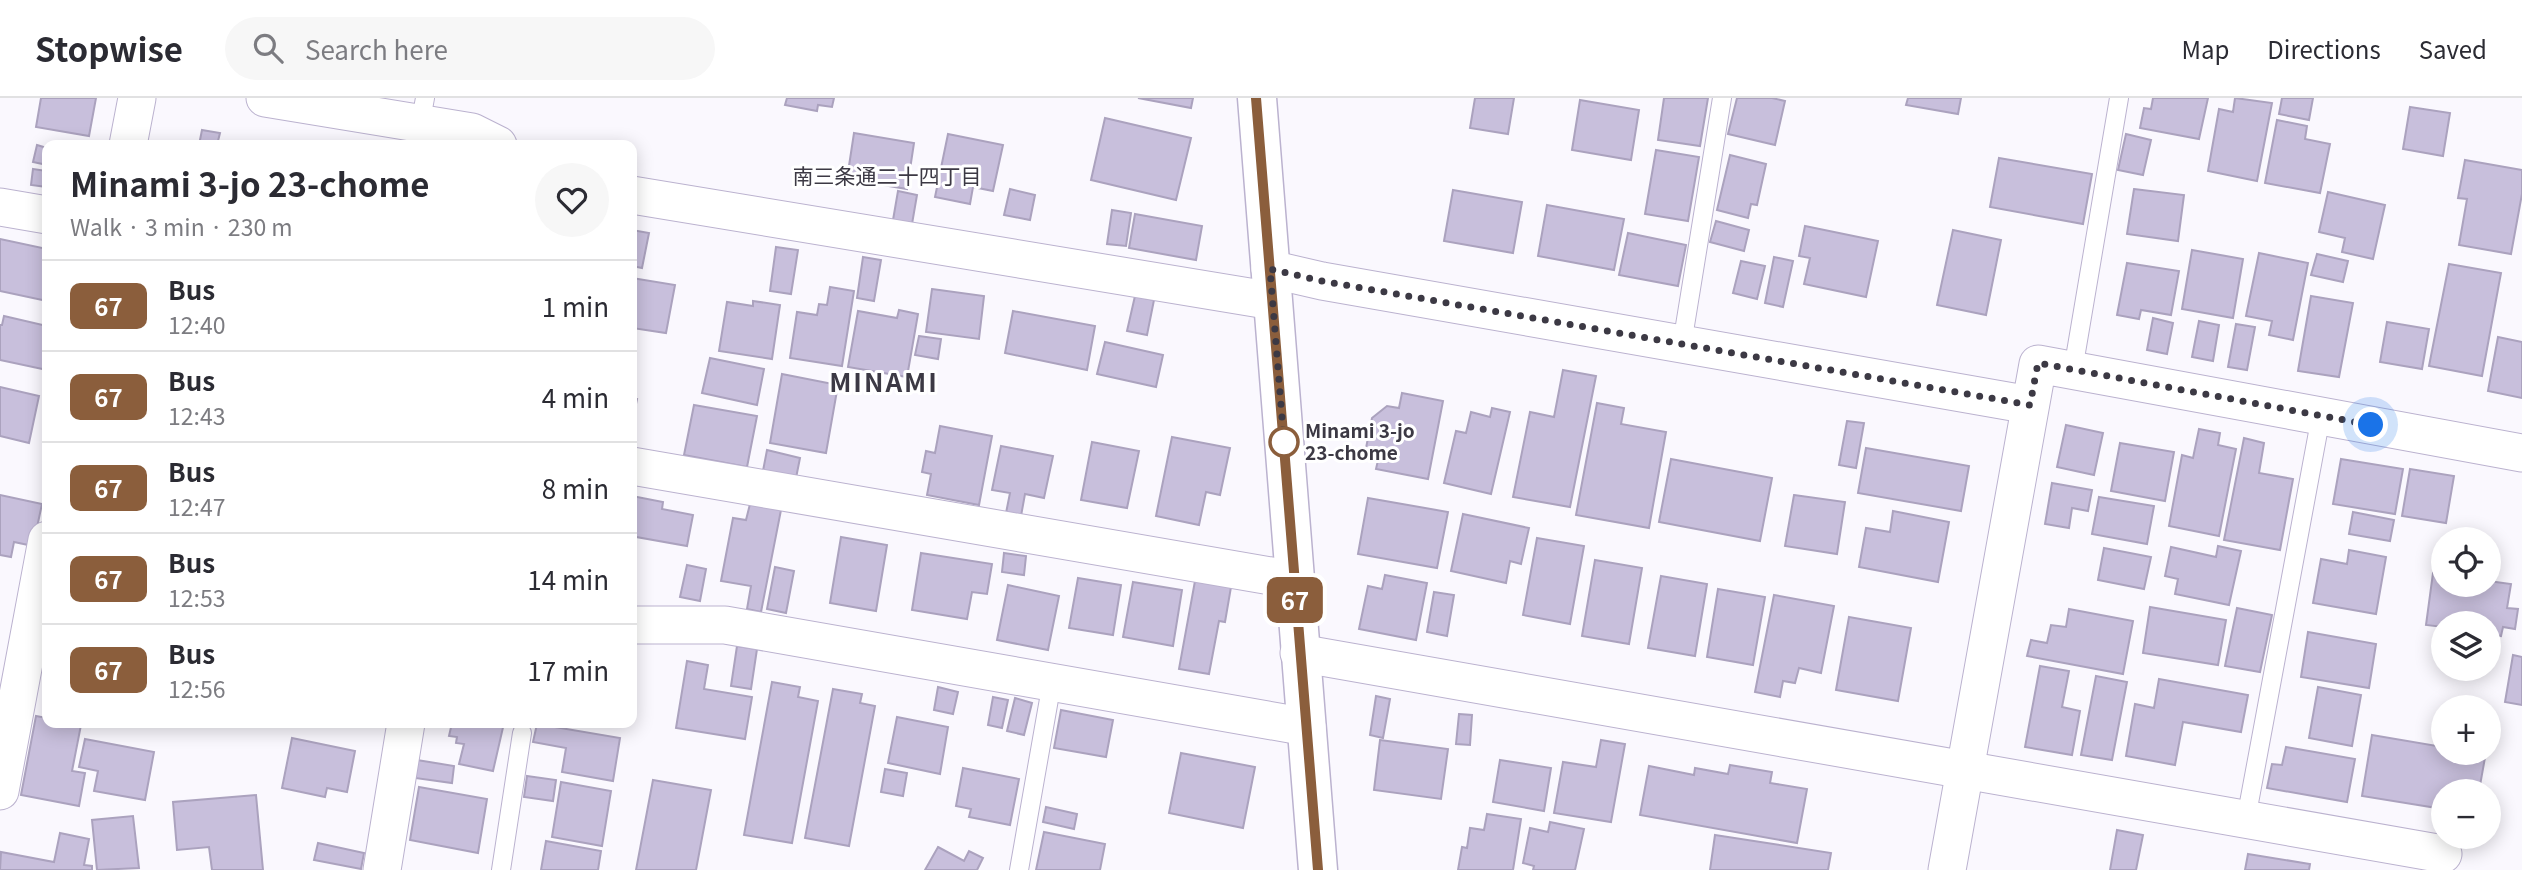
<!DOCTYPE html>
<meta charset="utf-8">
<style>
body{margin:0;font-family:Georgia,"Noto Sans JP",serif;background:#f7f7f7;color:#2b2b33;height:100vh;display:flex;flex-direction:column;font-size:26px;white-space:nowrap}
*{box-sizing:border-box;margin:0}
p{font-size:23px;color:#7c7c81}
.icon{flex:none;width:38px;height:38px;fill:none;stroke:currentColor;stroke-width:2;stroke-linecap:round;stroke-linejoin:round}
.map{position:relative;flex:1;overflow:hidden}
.details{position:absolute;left:42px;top:42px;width:595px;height:588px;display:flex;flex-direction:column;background:#fff;border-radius:14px;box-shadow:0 4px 18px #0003}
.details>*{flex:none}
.badge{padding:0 14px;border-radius:10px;font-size:24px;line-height:46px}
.tools{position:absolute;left:2431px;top:429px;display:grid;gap:14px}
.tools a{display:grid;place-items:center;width:70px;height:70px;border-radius:50%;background:#fff;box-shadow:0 4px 18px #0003;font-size:35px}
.you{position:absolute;width:35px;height:35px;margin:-18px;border:5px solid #fff;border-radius:50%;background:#1a73e8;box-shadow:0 0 0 10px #1a73e833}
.map>.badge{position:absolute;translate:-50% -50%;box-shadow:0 0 0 4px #fff}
.round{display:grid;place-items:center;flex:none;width:74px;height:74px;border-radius:37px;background:#f7f7f7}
.summary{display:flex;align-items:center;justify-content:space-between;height:119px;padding:0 28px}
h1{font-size:33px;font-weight:700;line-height:52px}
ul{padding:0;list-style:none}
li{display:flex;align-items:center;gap:21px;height:91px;padding:0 28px;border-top:2px solid #e1e1e2}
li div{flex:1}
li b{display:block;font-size:26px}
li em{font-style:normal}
li .badge{min-width:77px;font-weight:700;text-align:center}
header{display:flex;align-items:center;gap:42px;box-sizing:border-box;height:98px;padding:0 35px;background:#fff;border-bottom:2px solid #e1e1e2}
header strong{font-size:33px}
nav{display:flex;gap:38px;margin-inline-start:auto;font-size:24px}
.search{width:490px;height:63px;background:#f7f7f7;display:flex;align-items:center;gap:18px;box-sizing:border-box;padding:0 24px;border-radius:38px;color:#7c7c81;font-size:26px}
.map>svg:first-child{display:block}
</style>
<header>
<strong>Stopwise</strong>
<div class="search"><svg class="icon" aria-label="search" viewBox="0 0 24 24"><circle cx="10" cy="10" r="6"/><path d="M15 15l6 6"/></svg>Search here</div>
<nav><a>Map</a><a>Directions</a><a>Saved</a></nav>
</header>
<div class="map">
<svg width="2522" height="772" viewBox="0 0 2522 772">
<rect width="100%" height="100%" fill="#faf8fe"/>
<g fill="#c8bfdc" stroke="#aba2be" stroke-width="2">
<path d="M41,0h55l-7,38 -53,-9z"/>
<path d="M787,0h47l-2,9 -14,-2 -1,6 -32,-6z"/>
<path d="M1138,0h55l-2,10z"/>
<path d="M1475,0h39l-6,36 -38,-6z"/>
<path d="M1664,0h44l-8,48 -42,-6z"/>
<path d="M1737,0h35l13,3 -10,44 -47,-11z"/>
<path d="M1908,0h53l-3,16 -52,-9z"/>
<path d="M2153,0h55l-9,41 -59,-11 4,-20 7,1z"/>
<path d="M2235,0l37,5 -15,78 -49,-10 11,-62 14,3z"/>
<path d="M2282,0h31l-4,22 -30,-6z"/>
<path d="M1580,2l59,10 -8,50 -59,-10z"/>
<path d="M2410,9l40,6 -7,43 -40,-7z"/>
<path d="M1105,20l86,20 -15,62 -85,-20z"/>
<path d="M2277,22l30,6 -2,13 25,5 -10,49 -55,-10z"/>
<path d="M202,32l18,3 -3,12h-18z"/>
<path d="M854,35l60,10 -7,46 -60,-10z"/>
<path d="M948,36l55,11 -10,46 -20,-4 -3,17 -35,-7z"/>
<path d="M2126,36l25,6 -8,35 -25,-5z"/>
<path d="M37,47l10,3v17l-14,-3z"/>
<path d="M1656,52l43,7 -11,64 -43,-7z"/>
<path d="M1730,57l36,9 -9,41 -6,-1 -3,14 -31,-8z"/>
<path d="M1999,60l93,16 -9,50 -93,-17z"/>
<path d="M2465,62l57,10v24l-11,60 -52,-9 8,-46 -9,-1z"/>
<path d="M33,71l14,2v16l-16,-2z"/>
<path d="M1010,91l25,6 -5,25 -26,-5z"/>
<path d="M2134,91l50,6 -6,46 -51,-7z"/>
<path d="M1453,92l69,12 -9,51 -69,-12z"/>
<path d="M898,93l19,4 -5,29 -19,-4z"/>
<path d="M2328,94l57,13 -12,54 -31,-7 3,-14 -26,-6z"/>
<path d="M1547,107l77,14 -10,51 -76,-14z"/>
<path d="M1112,112l19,3 -5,33 -19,-2z"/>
<path d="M1135,116l67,12 -6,34 -67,-12z"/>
<path d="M1716,123l33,9 -5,21 -34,-9z"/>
<path d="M1805,128l73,15 -12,56 -62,-13 6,-26 -11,-2z"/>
<path d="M632,132l17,3 -7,35 -10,-2z"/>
<path d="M1953,132l48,10 -15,75 -49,-10z"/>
<path d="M1628,135l58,12 -8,41 -59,-11z"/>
<path d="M0,141l47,10v52l-47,-10z"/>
<path d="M776,149l22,3 -7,44 -21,-3z"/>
<path d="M2192,152l51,9 -10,59 -51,-9z"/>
<path d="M2259,155l49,10 -15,77 -24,-5 3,-14 -26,-5z"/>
<path d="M2317,156l31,7 -5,21 -32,-7z"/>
<path d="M863,159l18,3 -7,41 -17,-3z"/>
<path d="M1774,159l19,4 -10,46 -18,-4z"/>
<path d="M1741,163l24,5 -8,33 -24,-6z"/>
<path d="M2127,165l52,8 -8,44 -30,-5 -2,9 -22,-4z"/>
<path d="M2449,166l52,9 -19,103 -53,-10z"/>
<path d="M632,180l43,7 -9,48 -34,-5z"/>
<path d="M830,189l24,4 -12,75 -52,-8 7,-46 20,3 2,-11 8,1z"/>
<path d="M932,191l52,7 -5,43 -53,-7z"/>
<path d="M1135,198l19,4 -7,35 -20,-4z"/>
<path d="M2311,198l42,7 -14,74 -41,-6z"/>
<path d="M753,203l27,4 -8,54 -53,-8 8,-49 26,4z"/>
<path d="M899,212l19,4 -11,63 -59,-10 10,-56 39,7z"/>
<path d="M1013,213l82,15 -8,44 -82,-17z"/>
<path d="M4,218l43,10v44l-47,-10v-35h2z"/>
<path d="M2153,220l20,5 -6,31 -20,-4z"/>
<path d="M2199,223l20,4 -6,36 -21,-4z"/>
<path d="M2387,224l42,7 -7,40 -42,-7z"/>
<path d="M2236,226l19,3 -8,43 -19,-3z"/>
<path d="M919,238l22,3 -3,20 -23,-4z"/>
<path d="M2498,239l24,5v56l-34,-7z"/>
<path d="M1105,244l58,13 -7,32 -59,-13z"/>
<path d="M710,260l54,11 -7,36 -55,-12z"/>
<path d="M1563,272l33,6 -26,131 -57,-10 17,-85 24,5z"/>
<path d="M782,276l56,11 -12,68 -56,-10z"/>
<path d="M0,289l39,9 -10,47 -29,-7z"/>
<path d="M1402,295l41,8 -15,78 -52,-10 3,-13 -14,-3 7,-35 15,-12 12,2z"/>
<path d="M632,300l5,1 -5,25z"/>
<path d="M1597,305l27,5 -3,16 45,8 -17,96 -73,-13z"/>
<path d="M694,307l63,11 -10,51 -63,-12z"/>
<path d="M1492,310l18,4 -19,82 -47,-11 12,-52 10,2 5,-21 19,5z"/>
<path d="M1847,323l17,2 -8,45 -17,-3z"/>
<path d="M2066,327l37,8 -9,42 -37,-8z"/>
<path d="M940,328l52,10 -13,69 -52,-10 4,-21 -9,-2 4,-21 9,2z"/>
<path d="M2199,331l21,4 -2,12 18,4 -17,87 -50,-10 13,-71 11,3z"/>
<path d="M1172,339l58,11 -10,47 -14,-3 -7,33 -43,-9z"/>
<path d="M2244,340l20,5 -5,30 34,6 -13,71 -56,-10z"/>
<path d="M1092,344l47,9 -12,57 -46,-8z"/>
<path d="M2120,345l54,9 -9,49 -54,-10z"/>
<path d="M1001,348l52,10 -9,42 -19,-4 -4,22 -15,-3 4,-20 -18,-3z"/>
<path d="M1866,350l103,18 -8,45 -103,-18z"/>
<path d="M767,352l33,8 -5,25 -33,-7z"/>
<path d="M1671,361l101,19 -12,63 -101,-19z"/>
<path d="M2341,361l62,10 -8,45 -62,-10z"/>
<path d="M2410,371l44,7 -8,47 -44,-7z"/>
<path d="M2052,385l40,7 -4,21 -16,-3 -3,20 -24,-4z"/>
<path d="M0,397l42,9 -9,42 -19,-4 -3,15 -11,-2z"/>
<path d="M1794,397l51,7 -8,52 -52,-8z"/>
<path d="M632,398l31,6 -1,7 31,6 -6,31 -51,-9 -2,12h-2z"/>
<path d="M2099,399l55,9 -7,38 -55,-10z"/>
<path d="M1368,400l80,14 -11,56 -79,-14z"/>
<path d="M750,406l31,6 -20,102 -14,-3 4,-23 -30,-5 12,-63 13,2z"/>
<path d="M1893,413l56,11 -11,60 -79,-15 7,-39 24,4z"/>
<path d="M2353,414l41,8 -4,21 -41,-7z"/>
<path d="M1463,416l66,14 -8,36 -11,-3 -4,22 -55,-12z"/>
<path d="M841,439l46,8 -11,66 -46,-8z"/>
<path d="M1537,440l47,8 -14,78 -47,-9z"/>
<path d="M2218,448l23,5 -12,54 -54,-11 3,-15 -13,-3 6,-29 45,10z"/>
<path d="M2104,450l47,9 -7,32 -46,-9z"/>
<path d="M2349,452l37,7 -10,57 -63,-11 8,-44 26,5z"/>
<path d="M921,455l71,11 -5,30 -15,-2 -5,27 -55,-9z"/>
<path d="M1004,455l22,3 -2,19 -22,-3z"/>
<path d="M1595,462l47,8 -13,76 -47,-8z"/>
<path d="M687,467l19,4 -6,32 -20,-4z"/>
<path d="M775,469l19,4 -8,42 -19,-4z"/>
<path d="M2433,475l10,2v9h45v-3l23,3 -4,24 11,1 -3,20 -12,-2 -2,9 -13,-2v-11h-45v4l-17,-2z"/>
<path d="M1385,477l42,8 -11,57 -57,-11 9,-43 14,3z"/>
<path d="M1661,478l46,8 -12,72 -47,-8z"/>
<path d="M1078,480l43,7 -8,50 -44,-7z"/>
<path d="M1195,483l36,6 -6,35 -6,-1 -10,53 -30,-5z"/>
<path d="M1133,484l49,8 -9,56 -50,-9z"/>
<path d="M1008,487l51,11 -11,54 -51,-10z"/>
<path d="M1718,491l47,8 -12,68 -46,-8z"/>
<path d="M1434,494l20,3 -7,41 -20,-4z"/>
<path d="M1774,497l60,11 -13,67 -22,-5 -4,15 -12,-2 -3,16 -25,-5z"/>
<path d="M2150,509l76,13 -8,45 -75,-12z"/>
<path d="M2237,510l35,7 -12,57 -35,-6z"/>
<path d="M2069,511l64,12 -10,53 -96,-18 4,-16 16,3 4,-18 15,2z"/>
<path d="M1849,519l62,11 -13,73 -62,-11z"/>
<path d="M2308,534l68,12 -7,44 -68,-11z"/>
<path d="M737,548l20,3 -6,40 -20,-3z"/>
<path d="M2513,557l9,2v48l-17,-3z"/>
<path d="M687,563l21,4 -4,24 48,8 -7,42 -69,-11z"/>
<path d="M2040,568l29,5 -7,36 18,4 -8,44 -47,-8z"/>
<path d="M2096,578l31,6 -15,78 -31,-5z"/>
<path d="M2159,581l89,16 -7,37 -58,-10 -8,43 -49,-9 9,-52 19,4z"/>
<path d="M772,584l28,5 -2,10 20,4 -26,142 -48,-8z"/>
<path d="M938,589l20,5 -5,22 -19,-4z"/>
<path d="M2318,589l43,8 -9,51 -43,-8z"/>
<path d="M833,591l29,5 -2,9 15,3 -26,140 -44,-8z"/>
<path d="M1376,598l14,3 -7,39 -13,-3z"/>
<path d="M993,599l15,3 -6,28 -14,-3z"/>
<path d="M1015,600l17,5 -8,32 -17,-4z"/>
<path d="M1061,612l52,10 -7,37 -52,-9z"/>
<path d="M1459,616l13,1 -2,30 -14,-1z"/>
<path d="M36,618l11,2v5l34,2 -9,46 13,2 -6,33 -58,-11z"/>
<path d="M897,619l51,10 -8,47 -52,-11z"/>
<path d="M452,625h52l-11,48 -34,-7 5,-20 -8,-1 1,-6 -8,-1z"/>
<path d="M537,626l83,14 -7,43 -51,-9 4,-24 -33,-6z"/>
<path d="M2372,637l71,12v5h43l-7,39h-36v18l-81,-13z"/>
<path d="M292,640l63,13 -8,41 -20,-4 -2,9 -43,-9z"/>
<path d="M85,641l69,13 -9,48 -51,-9 4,-20 -19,-4z"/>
<path d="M1380,642l68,9 -7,50 -67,-9z"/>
<path d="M1601,642l24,4 -14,78 -57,-9 9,-51 33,5z"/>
<path d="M2286,649l69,12 -8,43 -80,-14 5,-24 10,1z"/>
<path d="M1181,655l74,14 -12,61 -74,-15z"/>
<path d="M417,662l37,6 -2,17 -37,-5z"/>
<path d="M1500,662l51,8 -7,43 -51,-9z"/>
<path d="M1730,667l42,7 -2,11 37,6 -10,54 -157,-28 9,-49 45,9 1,-7 33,6z"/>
<path d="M963,670l56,11 -9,46 -41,-8 2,-8 -15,-3z"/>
<path d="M885,671l22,4 -4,23 -22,-4z"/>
<path d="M527,678l29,4 -3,21 -29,-4z"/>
<path d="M653,682l58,10 -15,80h-60z"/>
<path d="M561,684l50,9 -9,55 -50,-9z"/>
<path d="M419,689l68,12 -9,54 -68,-13z"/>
<path d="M256,697l7,75h-51l-3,-23 -32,3 -4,-48z"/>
<path d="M1046,709l31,7 -3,15 -31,-7z"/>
<path d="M1487,716l34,5 -8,51h-55l4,-23 5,1 3,-20 14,2z"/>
<path d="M133,718l6,52 -42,2 -5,-50z"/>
<path d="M1550,724l34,7 -9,41h-42l1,-4 -11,-3 7,-35 18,4z"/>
<path d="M2117,732l26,5 -7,35h-26z"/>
<path d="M1044,734l61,12 -5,26h-64z"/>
<path d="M60,735l29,6 -5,26 8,1v4h-92l1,-18 53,10z"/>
<path d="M1715,737l116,18 -3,17h-118z"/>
<path d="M546,743l55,10 -3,19h-57z"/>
<path d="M318,745l46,10 -3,16 -47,-9z"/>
<path d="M938,749l26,14 5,-10 14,7 -6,12h-52z"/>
<path d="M2248,756l62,10 -1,6h-64z"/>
</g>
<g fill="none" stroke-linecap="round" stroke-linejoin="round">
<g stroke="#bbb2cf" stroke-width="20">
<g id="service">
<path d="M420,27l5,-27"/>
<path d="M1682,246l40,-246"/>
<path d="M2073,272l46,-272"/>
<path d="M2246,721l75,-403"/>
<path d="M501,772l21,-137"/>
<path d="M1019,772l33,-188"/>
</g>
</g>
<g stroke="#bbb2cf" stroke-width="39">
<g id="minor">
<path d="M265,0l207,34 26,13"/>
<path d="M128,47l9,-47"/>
<path d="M632,97l641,106"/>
<path d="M0,109l47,8"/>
<path d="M1270,171l52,12 708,124"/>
<path d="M632,368l662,114"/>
<path d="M632,527h93l582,102"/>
<path d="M1299,555l1144,201"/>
<path d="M0,693l47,-251"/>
<path d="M382,772l24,-147"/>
<path d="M1947,772l91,-506 484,89"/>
</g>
</g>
<g stroke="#bbb2cf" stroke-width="41">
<path id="tertiary" d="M1257,0l61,772"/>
</g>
<use href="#service" stroke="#fff" stroke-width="18"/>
<use href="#minor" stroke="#fff" stroke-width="37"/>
<use href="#tertiary" stroke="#fff" stroke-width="38"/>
</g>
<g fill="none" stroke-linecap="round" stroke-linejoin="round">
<g stroke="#fff" stroke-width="16">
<path id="line" d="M1256,0l62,772"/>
</g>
<use href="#line" stroke="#8b5e3c" stroke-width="10"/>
<path stroke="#3c3944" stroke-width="7" stroke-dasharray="0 12.6" d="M1284,344l-14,-173 52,12 708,124 8,-42 333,62"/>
</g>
<circle fill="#fff" stroke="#8b5e3c" stroke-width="3.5" cx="1284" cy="344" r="14"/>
<g text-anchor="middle" stroke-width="6" stroke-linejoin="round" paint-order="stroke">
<g font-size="19" font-weight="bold" fill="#3c3944" stroke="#fff" text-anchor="start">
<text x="1305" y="340">Minami 3-jo<tspan x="1305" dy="22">23-chome</tspan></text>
</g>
<g font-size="21" fill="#3c3944" stroke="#fff">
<text x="887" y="86">南三条通二十四丁目</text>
</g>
<g font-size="26" font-weight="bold" letter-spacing="2" fill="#3c3944" stroke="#fff">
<text x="884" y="294">MINAMI</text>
</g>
</g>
</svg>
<div class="tools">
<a><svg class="icon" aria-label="locate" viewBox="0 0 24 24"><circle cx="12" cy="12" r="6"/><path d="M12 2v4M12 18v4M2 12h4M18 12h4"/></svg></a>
<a><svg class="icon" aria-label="layers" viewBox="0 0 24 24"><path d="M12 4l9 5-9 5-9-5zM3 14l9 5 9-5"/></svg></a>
<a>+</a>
<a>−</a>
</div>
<div class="you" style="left:2371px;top:327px"></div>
<b class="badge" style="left:1295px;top:502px;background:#8b5e3c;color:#fff">67</b>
<section class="details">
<div class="summary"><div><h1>Minami 3-jo 23-chome</h1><p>Walk · 3 min · 230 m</p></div><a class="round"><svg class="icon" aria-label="heart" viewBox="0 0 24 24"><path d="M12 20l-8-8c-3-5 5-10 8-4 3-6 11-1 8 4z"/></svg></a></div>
<ul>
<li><span class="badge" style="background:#8b5e3c;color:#fff">67</span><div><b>Bus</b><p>12:40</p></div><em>1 min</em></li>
<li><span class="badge" style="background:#8b5e3c;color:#fff">67</span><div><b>Bus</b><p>12:43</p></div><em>4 min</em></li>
<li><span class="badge" style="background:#8b5e3c;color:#fff">67</span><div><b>Bus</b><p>12:47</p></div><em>8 min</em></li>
<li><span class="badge" style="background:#8b5e3c;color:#fff">67</span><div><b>Bus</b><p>12:53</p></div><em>14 min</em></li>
<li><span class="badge" style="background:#8b5e3c;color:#fff">67</span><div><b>Bus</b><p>12:56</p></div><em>17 min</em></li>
</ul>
</section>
</div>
